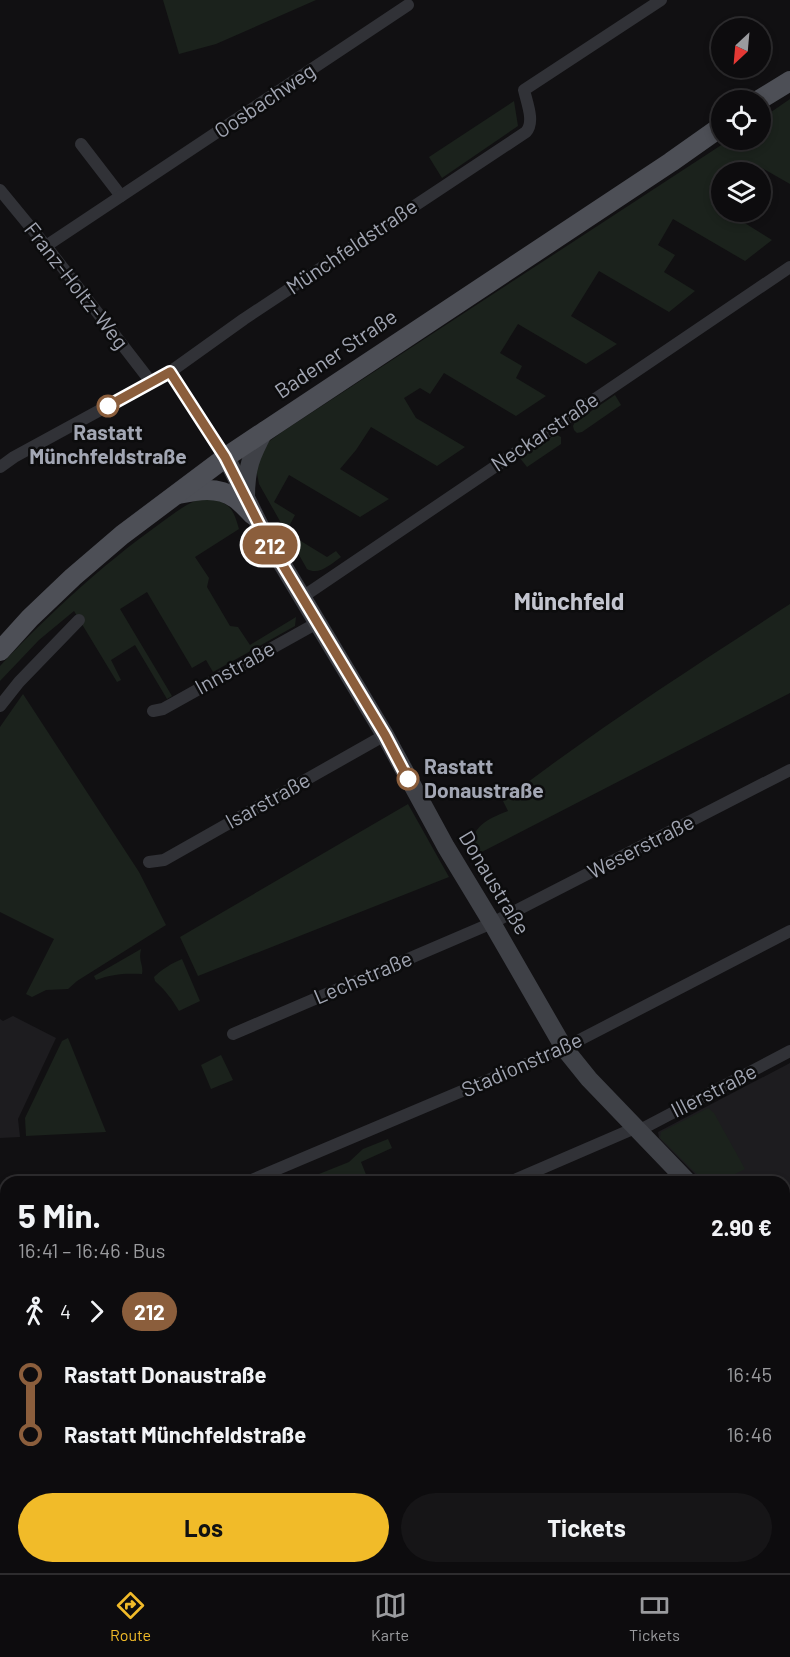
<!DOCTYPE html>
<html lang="de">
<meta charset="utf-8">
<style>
body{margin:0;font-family:Barlow,sans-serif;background:#161517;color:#f1f3f6;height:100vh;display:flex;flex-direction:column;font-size:22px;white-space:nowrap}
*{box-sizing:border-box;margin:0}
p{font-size:20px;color:#9a9b9e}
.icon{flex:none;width:33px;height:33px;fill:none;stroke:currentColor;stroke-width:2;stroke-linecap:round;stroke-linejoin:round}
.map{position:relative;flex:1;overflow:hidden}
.sheet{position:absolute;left:0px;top:1176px;width:790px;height:398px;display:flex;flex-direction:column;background:#0d0c0e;border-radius:18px 18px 0 0;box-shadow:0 3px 9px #0003,0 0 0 2px #2d2c2e}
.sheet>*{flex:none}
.badge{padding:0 12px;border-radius:20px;font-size:21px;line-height:39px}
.needle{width:39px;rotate:206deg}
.fabs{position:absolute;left:711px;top:18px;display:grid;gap:12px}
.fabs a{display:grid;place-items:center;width:60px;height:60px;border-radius:50%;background:#0d0c0e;box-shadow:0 3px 9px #0003,0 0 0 2px #2d2c2e;font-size:30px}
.map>.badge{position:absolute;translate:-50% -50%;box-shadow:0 0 0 3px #fff}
.legs{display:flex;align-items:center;gap:9px;height:66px;padding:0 18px;font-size:20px}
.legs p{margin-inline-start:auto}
.overview{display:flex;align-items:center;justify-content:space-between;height:102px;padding:0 18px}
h1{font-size:33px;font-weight:700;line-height:45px}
.button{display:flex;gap:12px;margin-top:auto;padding:12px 18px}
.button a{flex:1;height:69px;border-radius:36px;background:#f1bb29;color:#111;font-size:24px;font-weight:700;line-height:69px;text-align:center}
.button a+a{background:#161517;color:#f1f3f6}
ul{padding:0 18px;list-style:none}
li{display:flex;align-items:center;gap:21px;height:60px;font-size:22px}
li i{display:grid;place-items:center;width:9px;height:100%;margin:0 8px;background:currentColor}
li i::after{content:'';width:15px;height:15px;margin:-8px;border:4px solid;border-radius:50%;background:#0d0c0e}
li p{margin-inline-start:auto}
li:first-child i{background:linear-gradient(#0000 50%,currentColor 0)}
li:last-child i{background:linear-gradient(currentColor 50%,#0000 0)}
.dock{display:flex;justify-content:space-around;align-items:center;height:84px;border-top:2px solid #2d2c2e;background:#0d0c0e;font-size:16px;color:#9a9b9e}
.dock a{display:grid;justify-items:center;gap:3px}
.dock .current{color:#f1bb29}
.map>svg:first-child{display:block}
</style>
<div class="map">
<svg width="790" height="1573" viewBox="0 0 790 1573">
<rect width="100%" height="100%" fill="#111012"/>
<g fill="#1d1c1f">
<path d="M13,1016l43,22 -38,81 2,18 -20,1v-119l3,2z"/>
<path d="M790,1063v197l-5,-4 -1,-74h-76l-10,-5 -39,-39 -1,-6z"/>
</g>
<g fill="#1b221c">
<path d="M163,0h153l-100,44 -37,10z"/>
<path d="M790,99v85l-35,-20 -6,8h-27v40h21l-8,5 37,23 -27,21 -72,-42 -15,26 17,10 -11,17 31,19 -26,21 -70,-41 -28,45 46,28 -31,20 -68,-40 -18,29 22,13 -6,12 30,18 -30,20 -72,-43 -14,21 -10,-6 -16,10 12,20 49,29 -28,19 -66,-39 -15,23 -16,19 49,30 -29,18 -71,-42 -15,27 21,13 -9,17 41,25 9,-6 5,6c-10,7 -22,19 -34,12l-48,-85 -3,-16 11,-25 15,-11 447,-292h31l1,-21z"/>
<path d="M514,101l4,25 -76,52 -13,-21z"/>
<path d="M615,395l6,10 -39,27 -5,1 -3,-3 -1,-4 2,-4z"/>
<path d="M557,435l4,2v7l-34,23 -7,-9 33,-22z"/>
<path d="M210,497c21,8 23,11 29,32l-44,28 14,21 -2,9 23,39 8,1 12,18 46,-28 -1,9 -82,46 -7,-12 -14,8 -45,-76 -27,17 52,87 -5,3 -32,-54 -24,15 10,20 -4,2 -43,-71 -35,29 -39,41v-15c47,-50 102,-101 158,-141 17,-12 31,-25 52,-28z"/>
<path d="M790,604v89l-318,164c-4,-28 12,-37 36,-46l-5,-10c92,-71 190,-134 287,-197z"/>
<path d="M23,694l116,178 27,53 -89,56 -9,8 -22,1 -14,7 -6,-3 28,-55 -54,-27v-185z"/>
<path d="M408,804l41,73 -251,99 -18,-39z"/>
<path d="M141,949c-3,13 3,16 1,25 -17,-1 -30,0 -46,6l-2,-4z"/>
<path d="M182,959l18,42 -21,10c-7,-12 -14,-21 -24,-30l-1,-4c7,-7 18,-14 28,-18z"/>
<path d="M68,1038l38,94 -80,4 -1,-18 37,-77z"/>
<path d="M221,1055l12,25 -22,9 -10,-24z"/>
<path d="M708,1108l6,5 31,56 -16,8 3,5h-20l-13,-6 -39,-38 1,-6z"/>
<path d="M388,1139l4,9 -31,14 8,20h-83l10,-4h13l40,-16 14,-13z"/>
</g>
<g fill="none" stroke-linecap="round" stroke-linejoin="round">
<g stroke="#313237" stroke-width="12">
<path d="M81,144l40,52"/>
<path d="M0,190l46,56 105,136"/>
<path d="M46,246l362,-241"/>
<path d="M170,372l56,85"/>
<path d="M0,467l14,-10 156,-85 74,-53 282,-187c9,-10 1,-29 -2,-42l137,-90"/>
<path d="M301,598l489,-331"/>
<path d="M0,706l19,-24 60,-62"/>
<path d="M153,711l10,-2 154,-86"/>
<path d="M149,862l15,-2 221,-125"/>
<path d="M233,1034l259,-111 298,-153"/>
<path d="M638,1131l152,-80"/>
<path d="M247,1182l317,-134 226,-117"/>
<path d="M510,1182l125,-54"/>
<path d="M0,1215h6"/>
<path d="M784,1292l6,-2"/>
</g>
<g stroke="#3f4147" stroke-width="18">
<path d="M226,457l37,75 122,203 61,112 46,76 72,125 25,31 99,103"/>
<path d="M246,497c0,-29 5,-41 19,-67"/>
<path d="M784,1275l6,3"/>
</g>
<g stroke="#4d4f56" stroke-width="20">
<path d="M759,100l31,-19"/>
<path d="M178,494c19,-4 40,-8 57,4 6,4 12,11 18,17"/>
<path d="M0,651l30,-33 43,-41 49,-42 104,-78 445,-295 51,-36"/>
</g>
<g stroke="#46484e" stroke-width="6">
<g id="rail">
<path d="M0,1282l6,1"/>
<path d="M784,1336h6"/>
</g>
</g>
<use href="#rail" stroke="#0c0c0d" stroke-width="4" stroke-dasharray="11" stroke-linecap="butt"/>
</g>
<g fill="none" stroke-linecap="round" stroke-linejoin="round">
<g stroke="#fff" stroke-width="14">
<path id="line-1" d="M108,406l62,-34 55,85 38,75 122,203 23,44"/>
</g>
<use href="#line-1" stroke="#8b5e3c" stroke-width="9"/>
</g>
<g fill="#fff" stroke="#8b5e3c" stroke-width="3">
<circle cx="108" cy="406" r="10"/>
<circle cx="408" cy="779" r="10"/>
</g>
<g text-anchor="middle" stroke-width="5" stroke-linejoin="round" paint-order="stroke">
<g font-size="21" fill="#a2a6b3" stroke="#0c0c0d">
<text transform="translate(265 101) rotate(-34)" y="7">Oosbachweg</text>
<text transform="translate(352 247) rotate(-34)" y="7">Münchfeldstraße</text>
<text transform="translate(76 286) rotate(52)" y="7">Franz-Holtz-Weg</text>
<text transform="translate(336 354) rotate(-34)" y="7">Badener Straße</text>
<text transform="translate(545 432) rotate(-34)" y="7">Neckarstraße</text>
<text transform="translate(235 668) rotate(-29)" y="7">Innstraße</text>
<text transform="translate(268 801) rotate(-29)" y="7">Isarstraße</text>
<text transform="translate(641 847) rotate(-27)" y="7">Weserstraße</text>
<text transform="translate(494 883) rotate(59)" y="7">Donaustraße</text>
<text transform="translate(363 978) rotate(-23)" y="7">Lechstraße</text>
<text transform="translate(522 1065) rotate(-24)" y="7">Stadionstraße</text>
<text transform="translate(714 1091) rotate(-27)" y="7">Illerstraße</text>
</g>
<g font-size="21" font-weight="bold" fill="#a2a6b3" stroke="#0c0c0d">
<text x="108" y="440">Rastatt<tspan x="108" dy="24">Münchfeldstraße</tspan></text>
<text x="424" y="774" text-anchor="start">Rastatt<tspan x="424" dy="24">Donaustraße</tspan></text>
</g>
<g font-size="24" font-weight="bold" fill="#c3c5cf" stroke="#0c0c0d">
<text x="569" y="610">Münchfeld</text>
</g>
</g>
</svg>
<div class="fabs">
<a><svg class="needle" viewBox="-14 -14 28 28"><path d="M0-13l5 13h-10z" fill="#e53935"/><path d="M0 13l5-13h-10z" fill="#9a9b9e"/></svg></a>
<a><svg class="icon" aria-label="locate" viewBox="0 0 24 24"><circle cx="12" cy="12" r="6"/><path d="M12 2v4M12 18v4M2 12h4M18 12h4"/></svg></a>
<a><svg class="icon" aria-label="layers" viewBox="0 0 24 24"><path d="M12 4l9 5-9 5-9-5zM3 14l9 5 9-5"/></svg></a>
</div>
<b class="badge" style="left:270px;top:545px;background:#8b5e3c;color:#fff">212</b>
<section class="sheet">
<div class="overview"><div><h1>5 Min.</h1><p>16:41 – 16:46 · Bus</p></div><b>2.90 €</b></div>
<div class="legs"><svg class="icon" aria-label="walk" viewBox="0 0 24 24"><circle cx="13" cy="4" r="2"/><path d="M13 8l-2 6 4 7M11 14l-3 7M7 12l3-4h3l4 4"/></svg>4<svg class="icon" aria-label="forward" viewBox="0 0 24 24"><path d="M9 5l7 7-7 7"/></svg><b class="badge" style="background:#8b5e3c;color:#fff">212</b></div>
<ul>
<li><i style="color:#8b5e3c"></i><b>Rastatt Donaustraße</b><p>16:45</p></li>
<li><i style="color:#8b5e3c"></i><b>Rastatt Münchfeldstraße</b><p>16:46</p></li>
</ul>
<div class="button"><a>Los</a><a>Tickets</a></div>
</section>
</div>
<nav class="dock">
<a class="current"><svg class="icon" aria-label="directions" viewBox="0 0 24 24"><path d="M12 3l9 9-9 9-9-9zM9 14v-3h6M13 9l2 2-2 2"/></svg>Route</a>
<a><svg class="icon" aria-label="map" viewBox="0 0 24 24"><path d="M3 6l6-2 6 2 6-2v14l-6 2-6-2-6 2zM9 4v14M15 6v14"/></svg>Karte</a>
<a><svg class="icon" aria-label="tickets" viewBox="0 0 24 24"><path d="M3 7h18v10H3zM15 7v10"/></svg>Tickets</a>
</nav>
